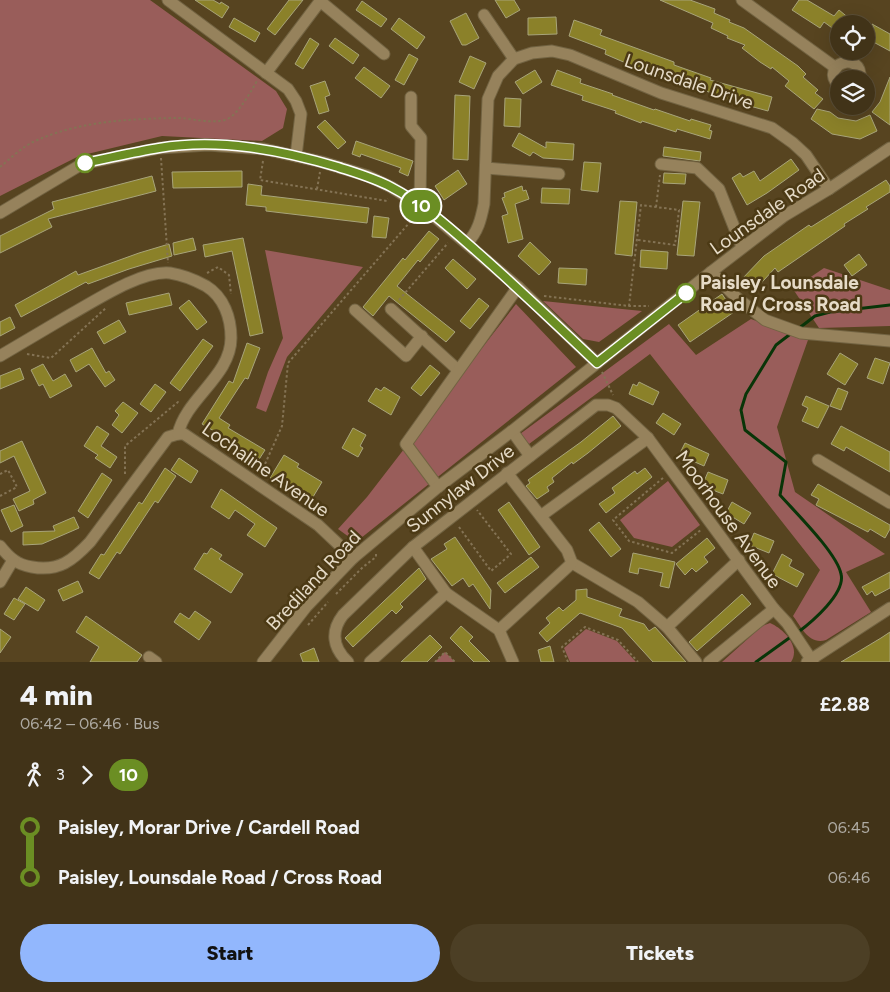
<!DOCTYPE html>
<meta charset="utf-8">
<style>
body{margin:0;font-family:Figtree,sans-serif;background:#4c3f25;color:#f1f3f6;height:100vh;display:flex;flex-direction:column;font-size:19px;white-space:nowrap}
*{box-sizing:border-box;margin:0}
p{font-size:16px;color:#aeaaa2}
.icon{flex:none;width:28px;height:28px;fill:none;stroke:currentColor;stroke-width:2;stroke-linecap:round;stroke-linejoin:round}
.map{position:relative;height:662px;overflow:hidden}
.panel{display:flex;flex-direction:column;background:#413318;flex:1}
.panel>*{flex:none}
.badge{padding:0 10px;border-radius:16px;font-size:18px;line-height:32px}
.controls{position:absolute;left:830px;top:15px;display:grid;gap:10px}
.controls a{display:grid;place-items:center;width:45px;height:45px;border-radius:50%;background:#413318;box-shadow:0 5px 20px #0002,0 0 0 1px #5a4e37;font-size:25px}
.map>.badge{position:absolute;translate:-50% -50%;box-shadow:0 0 0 2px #fff}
.legs{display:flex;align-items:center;gap:8px;height:55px;padding:0 20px;font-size:16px}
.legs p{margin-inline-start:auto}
.summary{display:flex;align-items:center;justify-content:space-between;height:85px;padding:0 20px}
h1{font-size:28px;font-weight:800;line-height:38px}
.cta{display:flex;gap:10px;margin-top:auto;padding:10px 20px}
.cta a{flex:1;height:58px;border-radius:30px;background:#92b7fd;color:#111;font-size:20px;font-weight:800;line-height:58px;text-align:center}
.cta a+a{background:#4c3f25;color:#f1f3f6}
ul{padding:0 20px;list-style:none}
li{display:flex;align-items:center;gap:18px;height:50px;font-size:19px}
li i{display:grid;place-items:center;width:8px;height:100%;margin:0 6px;background:currentColor}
li i::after{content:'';width:12px;height:12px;margin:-6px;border:4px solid;border-radius:50%;background:#413318}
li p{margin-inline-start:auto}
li:first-child i{background:linear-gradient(#0000 50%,currentColor 0)}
li:last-child i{background:linear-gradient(currentColor 50%,#0000 0)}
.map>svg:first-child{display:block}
</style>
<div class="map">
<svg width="890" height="662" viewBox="0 0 890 662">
<rect width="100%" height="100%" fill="#574420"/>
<g fill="#995d5a">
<path d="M0,0h150l126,91 11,18 -4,19 -21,13 -100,-5 -83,20 -79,40z"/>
<path d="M265,250l98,17 -76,90 -21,55 -10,-4 12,-36 15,-34z"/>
<path d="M824,268l66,22v36l-71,2 -26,-39z"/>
<path d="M543,301l99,10 -43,31 -16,-3z"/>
<path d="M516,304l60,63 -220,175 -18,-13 29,-32z"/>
<path d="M751,319l57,21 -31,87 18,65 90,62 -39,18 25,40 -45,28c-17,5 -24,-12 -33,-24l27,-46 -170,-216 -121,90 -9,-10 149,-110 27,31z"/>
<path d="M668,481l32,44 -28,22 -38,-9 -14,-18z"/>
<path d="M770,623c14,6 31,24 21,39h-69l40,-36z"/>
<path d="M586,629l31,12 19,21h-66l-6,-14z"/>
<path d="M445,652l10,10h-20z"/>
</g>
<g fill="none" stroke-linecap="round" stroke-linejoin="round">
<g stroke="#093508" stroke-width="3">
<path d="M798,329l17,-13 15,-4 60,-7"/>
<path d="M793,332l-17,13 -30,49 -5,16 4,20 41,32 -6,33c15,17 57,58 61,79 5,19 -29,48 -44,59"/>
<path d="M756,662l36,-26"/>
</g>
</g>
<g fill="#8b8129" stroke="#a8a47a">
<path d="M195,0h18l7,4 1,-2 8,5 -7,11z"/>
<path d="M289,0h14l-28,35 -8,-6z"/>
<path d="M495,0h19l6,10 -14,8z"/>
<path d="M660,0h30l25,9 -1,4 16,7 -1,2 15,6 54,38 8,8 -3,3 15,13 -3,3 8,6 -9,10 -29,-23 4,-5 -17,-14 -1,2 -11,-7 -18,-14 3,-3 -18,-7 1,-2 -17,-8 2,-5z"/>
<path d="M799,0h8l27,16 5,-6 17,14h-17v9l-15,-11 -4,6 -28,-18z"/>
<path d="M362,1l25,18 -6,8 -25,-17z"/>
<path d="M466,13l13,25 -13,7h-4l-12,-24z"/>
<path d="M556,17l1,17 -29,1v-17z"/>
<path d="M234,18l26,15 -5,9 -26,-15z"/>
<path d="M399,18l26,19 -8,12 -26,-20z"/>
<path d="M574,20l28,10 -2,5 74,27v3l37,13 -1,2 62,17 -4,14 -51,-14 1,-2 -76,-25 -37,-16 1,-4 -37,-14z"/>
<path d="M872,24l18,10v17l-24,-13v-11l6,4 2,-3z"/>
<path d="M310,38l9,6 -16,25 -8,-5z"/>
<path d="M335,38l24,17 -6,9 -24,-18z"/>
<path d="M409,54l9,5 -14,26 -9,-5z"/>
<path d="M470,56l16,7 -12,26 -15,-7z"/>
<path d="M364,67l26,19 -9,12 -26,-20z"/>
<path d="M535,70l7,12 -19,12 -8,-12z"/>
<path d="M557,70l24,9 -1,4 33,11 -1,1 42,15 1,-1 35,12 1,-2 20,6 -2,5 3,1 -2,8 -33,-10 -1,3 -34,-11 -1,2 -26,-10 1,-2 -34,-11 1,-4 -32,-11z"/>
<path d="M890,77v48l-18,-13 8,-10z"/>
<path d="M325,81l5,14 -5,2 4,14 -10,3 -9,-28z"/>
<path d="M455,95l15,1 -2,64 -15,-1z"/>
<path d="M505,98l16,1 -1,28 -16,-1z"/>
<path d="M817,109l13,3 8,6 18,3 14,-6 7,16 -17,8 -28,-5 -21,-15z"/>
<path d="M325,120l21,22 -8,7 -21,-22z"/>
<path d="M519,133l27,15v-6l28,2 -1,16 -30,-2 -10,-6 -3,4 -18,-10z"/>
<path d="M356,141l57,20 -5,15 -9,-4 2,-4 -40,-14 -1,3 -8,-3z"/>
<path d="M664,147l37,5 -1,9 -37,-5z"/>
<path d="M791,159l8,11 -32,23 -20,12 -15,-27 8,-5 3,4 11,-6 6,10z"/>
<path d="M584,162l17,1 -3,29 -17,-2z"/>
<path d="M458,170l9,14 -23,16 -9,-14z"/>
<path d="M242,171v16l-69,1 -1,-16z"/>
<path d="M664,173l22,1 -1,10 -22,-1z"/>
<path d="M152,176l4,15 -108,28 4,8 -52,26v-17l54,-27 -2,-7z"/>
<path d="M886,180l4,6v6l-24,15 2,2 -24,15 1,2 -67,46 -3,-4 -22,24 -12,-12 23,-24 45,-31 2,2z"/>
<path d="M248,184l14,2 -1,9 108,13 -2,15 -101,-12v-4l-20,-2z"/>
<path d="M522,186l1,5 3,-1 3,9 -14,5 8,35 -15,4 -6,-27 6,-2 -6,-16 3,-1 -1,-4z"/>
<path d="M542,188l28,1 -1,15 -28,-1z"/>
<path d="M620,201l17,1 -5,54 -17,-2z"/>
<path d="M683,201l17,1 -6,54 -17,-1z"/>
<path d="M374,216l15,2 -3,20 -14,-1z"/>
<path d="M429,231l10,8 -19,23 -2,-2 -21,26 58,46 -9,10 -57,-46 -16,20 -10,-9 40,-49 2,2z"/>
<path d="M193,238l3,12 -22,5 -1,-12z"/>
<path d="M243,238l20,95 -13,3 -18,-85 -27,6 -2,-12z"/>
<path d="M530,242l21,20 -12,13 -21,-19z"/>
<path d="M169,244l3,12 -43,13 -41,15 -2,-2 -65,35 -6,-12 61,-34 2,4 61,-22z"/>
<path d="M641,250l27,2 -1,17 -27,-2z"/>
<path d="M859,254l8,11 -15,11 -8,-11z"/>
<path d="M453,259l23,20 -9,10 -22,-21z"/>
<path d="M559,268l28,1 -1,16 -28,-2z"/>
<path d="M169,293l3,12 -43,10 -3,-12z"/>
<path d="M722,294l12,18 -44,30 -12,-17z"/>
<path d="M479,298l10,8 -19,23 -10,-8z"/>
<path d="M189,300l18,22 -10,8 -18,-22z"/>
<path d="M10,317l5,11 -15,8v-14z"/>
<path d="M119,320l7,12 -22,12 -7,-12z"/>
<path d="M203,339l10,7 -33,45 -10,-8z"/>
<path d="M247,343l13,5 -12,31 -3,-1 -26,40 11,7 -2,3 37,22 -7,11 -28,-17 1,-3 -29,-17 27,-43 4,2z"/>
<path d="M92,348l14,25 3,-2 6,9 -10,7 -16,-23 -13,8 -6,-12z"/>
<path d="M840,353l18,11 -13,21 -18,-11z"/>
<path d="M875,358l15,5 -7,21 -16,-6z"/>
<path d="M43,364l10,17 12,-7 7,12 -22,12 -7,-14 -4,2 -8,-16z"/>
<path d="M430,365l10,8 -19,23 -10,-8z"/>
<path d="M20,368l4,11 -24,10v-13z"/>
<path d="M639,382l20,10 -6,13 -24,-11 4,-10 4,2z"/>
<path d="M155,384l11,8 -15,20 -11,-8z"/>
<path d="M384,387l16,10 -9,18 -23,-14 8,-13 5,3z"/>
<path d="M838,388l10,4 -7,18 -11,-4z"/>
<path d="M806,396l23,10 -11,22 -16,-7 6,-13 -6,-3z"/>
<path d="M123,402l15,11 -16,20 -10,-8 7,-10 -4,-4z"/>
<path d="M663,413l18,11 -7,11 -18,-12z"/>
<path d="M613,416l8,10 -33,27 -15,11 -1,-2 -20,16 2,4 -7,5 2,4 -12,8 -11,-13 4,-3 -2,-3 53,-38z"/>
<path d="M97,426l12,8 -8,12 16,11 -7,11 -15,-10 3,-3 -14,-9z"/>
<path d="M841,426l49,26v20l-44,-25 -2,4 -13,-7z"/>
<path d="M353,428l13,7 -6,11 3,2 -5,9 -16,-9z"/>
<path d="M22,441l24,52 -13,7 1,4 -15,7 -6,-12 17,-8 -16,-35 -14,7v-12z"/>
<path d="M685,443l24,11 -5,12 -25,-11z"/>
<path d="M284,455l15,9 -2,3 25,15 -12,20 -40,-24z"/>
<path d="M179,458l19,13 -7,12 -20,-13z"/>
<path d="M165,468l11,8 -18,27 -3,-2 -35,53 -3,-2 -18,27 -10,-6 12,-19 3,1 35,-53 3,2z"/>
<path d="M645,468l7,9 -46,36 -7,-9 16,-11 -3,-5 23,-17 2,3z"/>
<path d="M708,472l20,8 -5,14 -21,-8z"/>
<path d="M102,473l10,7 -24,38 -10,-7z"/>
<path d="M818,484l72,41v4l-5,9 -15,-9 -2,3 -52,-27 3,-6 -8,-4z"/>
<path d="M221,489l56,39 -12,19 -18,-12 8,-11 -20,-14 -6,9 -18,-12z"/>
<path d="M509,502l31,45 -11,8 -31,-45z"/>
<path d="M732,502l19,11 -7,11 -18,-11z"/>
<path d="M14,505l9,21 -12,6 -10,-22z"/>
<path d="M74,517l5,11 -37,16 -19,1v-13l32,-1 -2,-5z"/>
<path d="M599,522l22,27 -10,8 -22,-27z"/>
<path d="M754,533l20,8 -5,12 -20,-8z"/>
<path d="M455,537l36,53 -1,19 -17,-25 -4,3 -6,-9 -11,8 -21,-27 16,-10 -3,-5z"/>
<path d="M707,538l8,10 -11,9 4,5 -12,10 -4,-4 -7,7 -9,-11z"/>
<path d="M211,548l11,7 -3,4 24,15 -12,19 -37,-24 10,-16 3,1z"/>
<path d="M633,553l42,9 -6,26 -9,-2 3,-13 -24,-5 -1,6 -9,-2z"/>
<path d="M782,554l10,6 -3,6 15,8 -7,13 -25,-13z"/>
<path d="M531,557l8,10 -34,26 -8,-10z"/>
<path d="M419,568l7,11 -26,25 3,3 -7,7 -4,-4 -39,37 -8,-9z"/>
<path d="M890,572v16l-15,8 -3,-5 -5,4 -5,-8z"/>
<path d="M78,581l5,11 -20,9 -5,-11z"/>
<path d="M26,587l19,13 -7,11 -20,-12z"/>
<path d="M587,589v8l35,12 -3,7 25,8 5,7 6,-4 31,35h-33l-31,-34 -42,-15 -33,29 -8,-9 11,-10 -4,-5 13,-11 4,4 13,-11v-10z"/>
<path d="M742,594l9,10 -54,47 -8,-9z"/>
<path d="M14,598l11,6 -11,16 -10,-6z"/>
<path d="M195,611l16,11 -12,18 -25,-18 6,-9 9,6z"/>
<path d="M86,616l56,39 -5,7h-47l9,-15 -23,-15z"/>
<path d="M461,626l12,11 -4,4 21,21h-16l-24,-24z"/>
<path d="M0,629l11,8 -11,16z"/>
<path d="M890,632v30h-49l40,-24z"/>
<path d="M430,635l12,12 -15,15h-26z"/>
<path d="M550,646l4,16h-13l-3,-12z"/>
<path d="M314,648l5,14h-16l-3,-8z"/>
</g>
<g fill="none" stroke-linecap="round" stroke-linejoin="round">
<g stroke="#726342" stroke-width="13">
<g id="minor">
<path d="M168,0l120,89 8,12 5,13 -5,42"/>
<path d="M742,0l94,68"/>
<path d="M320,1l64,53"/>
<path d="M484,15l30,44"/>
<path d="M266,73l55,-73"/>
<path d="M839,86c-21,-22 24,-37 21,-7"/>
<path d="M411,97v29l10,12 -1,67"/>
<path d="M661,164l36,4 22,21 23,58"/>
<path d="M486,168l73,6"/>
<path d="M0,213l82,-49 78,-16 48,-3 56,4 58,13 46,14 23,11 32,20 95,80 79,76"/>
<path d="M467,243c11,-11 14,-24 17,-39l4,-105 10,-23 16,-17 18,-6 20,-2 18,4 91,38 111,35 21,15 13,12 23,34"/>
<path d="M711,272l25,25 29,23 36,13 89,8"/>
<path d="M391,309l67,61"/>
<path d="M355,310l51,46 16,-20"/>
<path d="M0,356c22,-13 44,-26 66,-39 26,-14 74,-47 104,-44 13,2 25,7 36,13 18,11 25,32 25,52 0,38 -45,60 -53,96l-10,3 -78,105c-17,18 -31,30 -58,25 -6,-1 -13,-3 -18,-7 -5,-3 -10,-9 -14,-14"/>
<path d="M512,431l18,25"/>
<path d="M178,434h6l134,91 35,33"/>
<path d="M818,460l72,43"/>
<path d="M507,473l60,77 5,13 66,39 29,25 29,35"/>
<path d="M438,487l-32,-43 112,-157"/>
<path d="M542,515l106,-77"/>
<path d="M413,547l33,46 53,37 14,32"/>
<path d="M0,582l13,-22"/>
<path d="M667,627l72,-67"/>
<path d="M499,630l73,-67"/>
<path d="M149,657l7,5"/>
<path d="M263,662l43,-55 47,-49 85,-71 74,-56 199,-159 73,-56 45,-27 61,-41"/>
<path d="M348,662c-15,-14 -18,-30 -5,-47l70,-68 183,-142h12l8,3 32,30 126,171 13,14 26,39"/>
<path d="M370,662l76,-69"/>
<path d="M709,662l65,-53"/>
<path d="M807,662l83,-54"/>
</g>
</g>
<g stroke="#847354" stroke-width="2" stroke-dasharray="2.5 2.5" stroke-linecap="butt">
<path d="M161,158l7,105"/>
<path d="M263,161l-3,19 127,21 1,-2"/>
<path d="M0,167c10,-8 22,-20 33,-25 45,-21 95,-23 143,-24 16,0 33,6 49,2 12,-3 27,-30 33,-41"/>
<path d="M317,189l3,-17"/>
<path d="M656,207l4,-32"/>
<path d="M207,273l11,-6 11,8 2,19"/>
<path d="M544,296l85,10h20"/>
<path d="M399,300l49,-57"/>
<path d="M629,306l12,-101 38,5 -4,35 -37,-5"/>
<path d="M27,354l24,4 56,-51"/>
<path d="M602,372l11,23"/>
<path d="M261,473l21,-47 6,-63 128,-148"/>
<path d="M0,474l8,-4 9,17 -17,9"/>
<path d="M125,474v-28l53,-44h3"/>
<path d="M663,478l-50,42 16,21 43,12 30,-24"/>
<path d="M459,527l32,44 20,-17 -34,-44"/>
<path d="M336,594l27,-27 13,-10v-4"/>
<path d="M308,625l20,-23"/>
<path d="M435,662l10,-10 10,10"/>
<path d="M568,662l-6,-15 23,-20 33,13 20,22"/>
</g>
<use href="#minor" stroke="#96825c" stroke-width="11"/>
</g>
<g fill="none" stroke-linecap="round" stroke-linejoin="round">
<g stroke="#fff" stroke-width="11">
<path id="line-1" d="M85,163c25,-5 49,-11 74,-15 60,-10 122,2 179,19 18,6 36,11 53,20 31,16 58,40 84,63 42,37 82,75 122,113l89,-70"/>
</g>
<use href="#line-1" stroke="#6b8e23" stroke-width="8"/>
</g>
<g fill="#fff" stroke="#6b8e23" stroke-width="2.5">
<circle cx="85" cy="163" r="9"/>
<circle cx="686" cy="293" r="9"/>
</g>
<g text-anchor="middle" stroke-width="5" stroke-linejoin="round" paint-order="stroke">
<g font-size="19" fill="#e6dbc7" stroke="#4c3a15">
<text transform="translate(689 81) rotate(19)" y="7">Lounsdale Drive</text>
<text transform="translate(767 211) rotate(-35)" y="7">Lounsdale Road</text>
<text transform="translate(266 469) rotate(35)" y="7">Lochaline Avenue</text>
<text transform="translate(460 488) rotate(-38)" y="7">Sunnylaw Drive</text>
<text transform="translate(729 519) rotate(54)" y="7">Moorhouse Avenue</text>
<text transform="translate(313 580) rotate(-47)" y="7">Brediland Road</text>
</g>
<g font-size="19" font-weight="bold" fill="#e6dbc7" stroke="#4c3a15" text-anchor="start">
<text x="700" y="289">Paisley, Lounsdale<tspan x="700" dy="22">Road / Cross Road</tspan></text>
</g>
</g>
</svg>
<div class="controls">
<a><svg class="icon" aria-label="locate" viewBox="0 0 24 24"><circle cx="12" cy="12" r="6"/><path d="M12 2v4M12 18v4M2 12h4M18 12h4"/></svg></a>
<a><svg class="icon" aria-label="layers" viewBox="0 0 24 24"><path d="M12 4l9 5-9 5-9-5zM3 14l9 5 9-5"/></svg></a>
</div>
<b class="badge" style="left:421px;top:206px;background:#6b8e23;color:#fff">10</b>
</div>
<section class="panel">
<div class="summary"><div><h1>4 min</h1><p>06:42 – 06:46 · Bus</p></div><b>£2.88</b></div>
<div class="legs"><svg class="icon" aria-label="walk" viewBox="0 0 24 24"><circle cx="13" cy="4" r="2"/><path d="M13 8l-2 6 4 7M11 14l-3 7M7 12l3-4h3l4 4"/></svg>3<svg class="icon" aria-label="forward" viewBox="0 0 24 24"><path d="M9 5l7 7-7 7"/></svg><b class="badge" style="background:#6b8e23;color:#fff">10</b></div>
<ul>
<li><i style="color:#6b8e23"></i><b>Paisley, Morar Drive / Cardell Road</b><p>06:45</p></li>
<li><i style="color:#6b8e23"></i><b>Paisley, Lounsdale Road / Cross Road</b><p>06:46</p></li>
</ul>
<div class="cta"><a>Start</a><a>Tickets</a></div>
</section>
